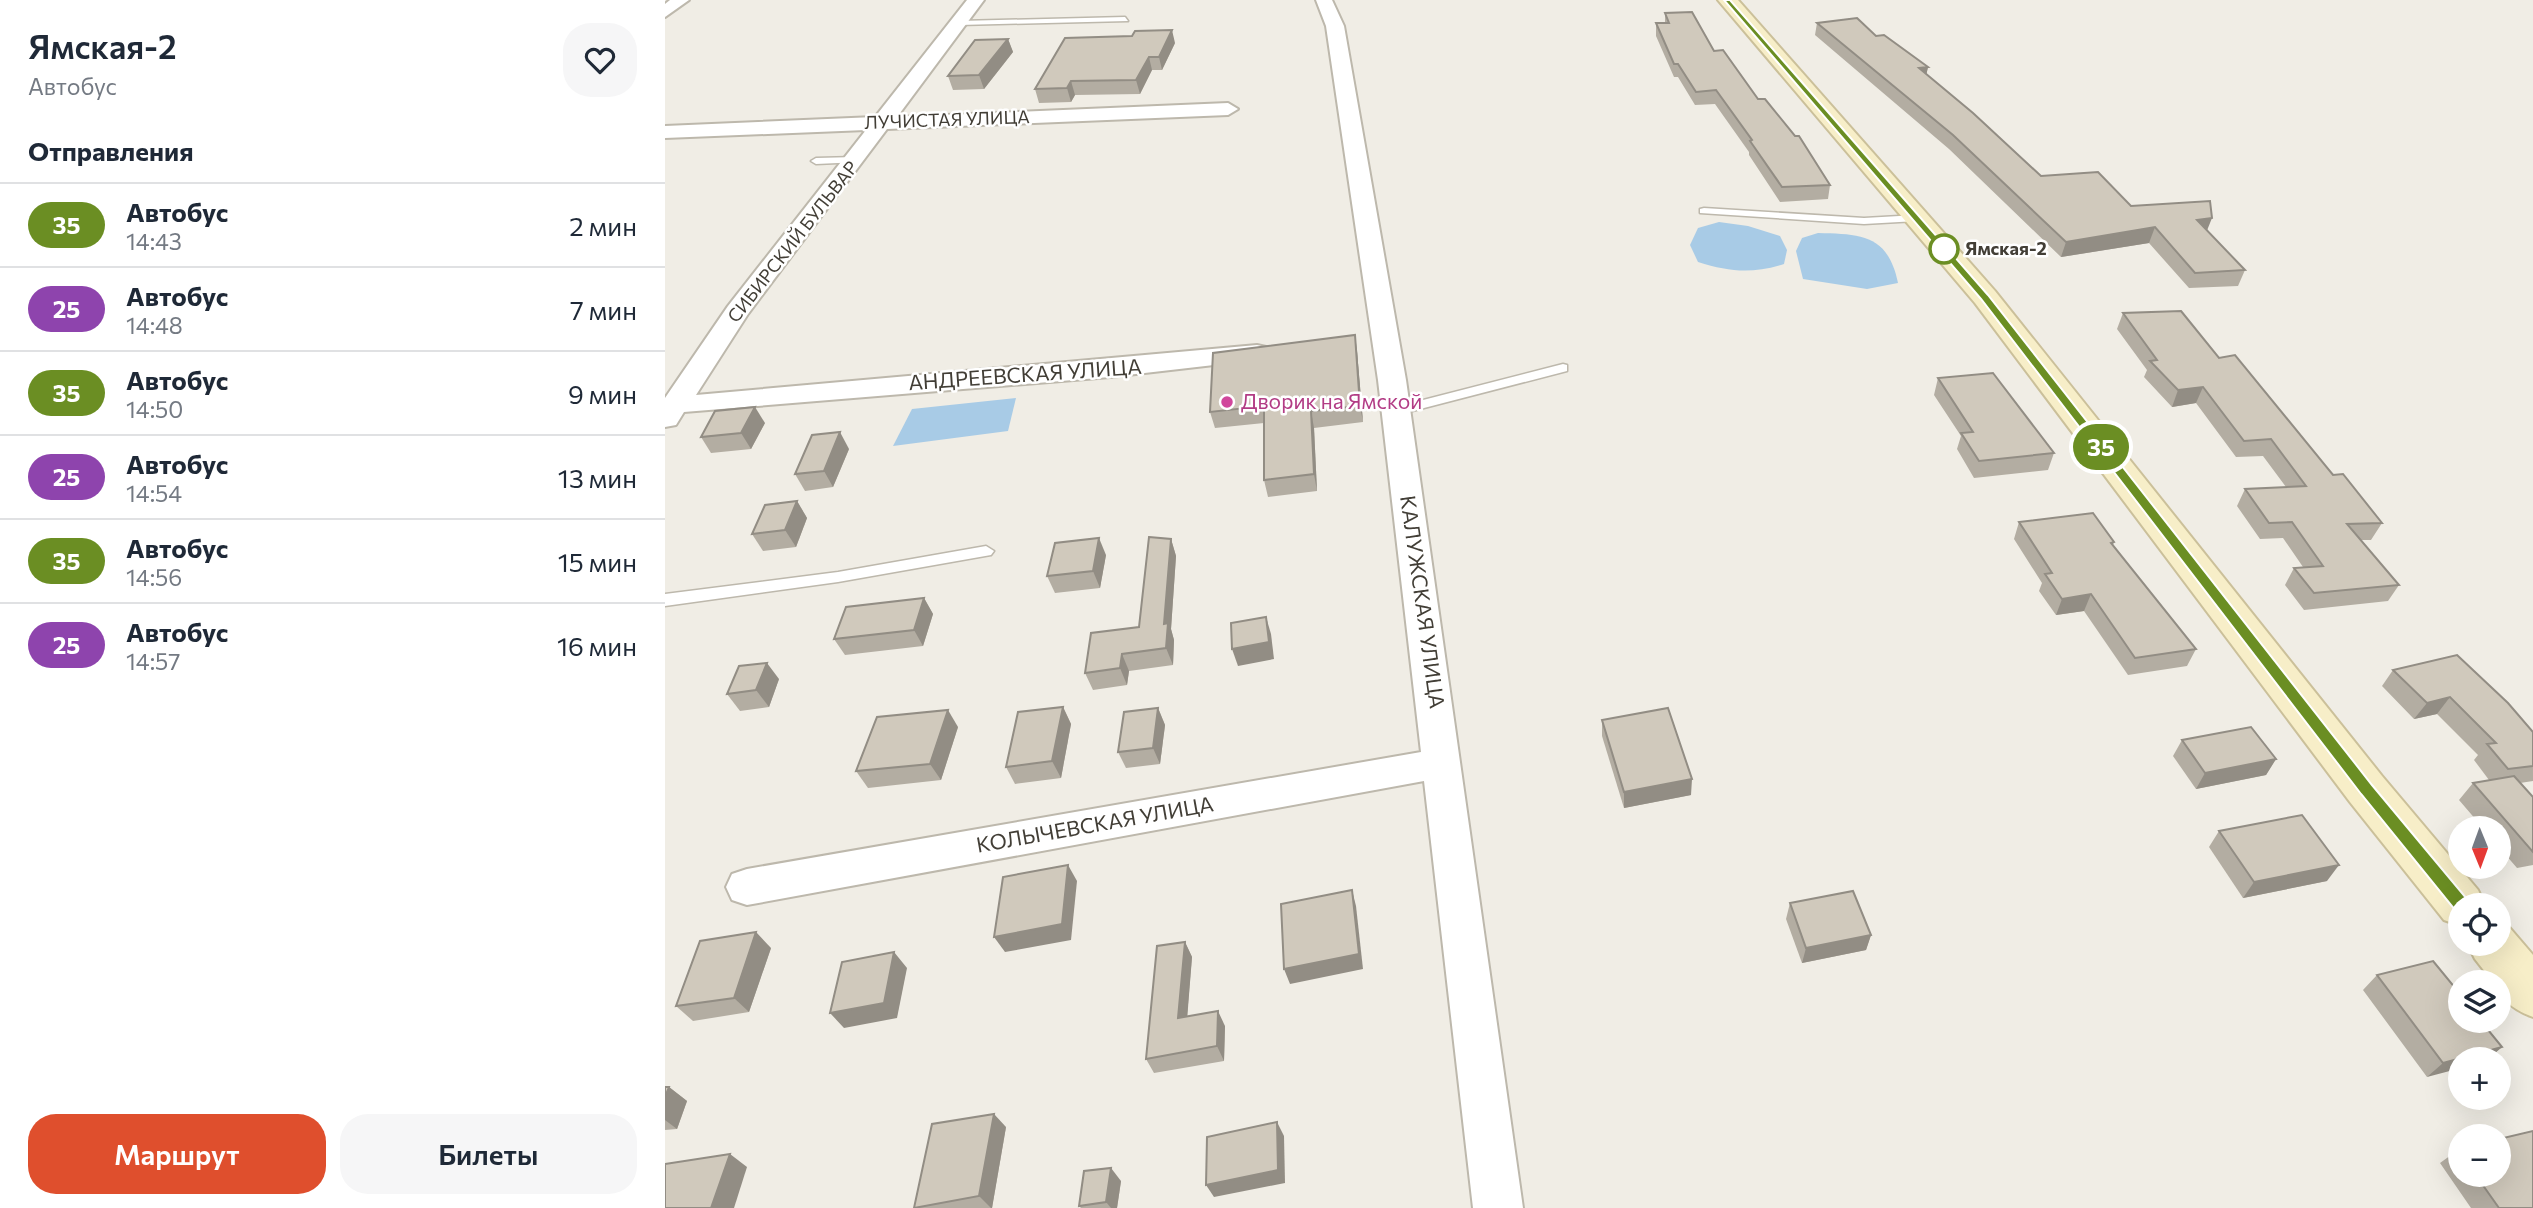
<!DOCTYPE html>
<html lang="ru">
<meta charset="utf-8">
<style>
body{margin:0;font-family:Commissioner,sans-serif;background:#f6f6f7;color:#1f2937;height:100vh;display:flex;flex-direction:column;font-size:26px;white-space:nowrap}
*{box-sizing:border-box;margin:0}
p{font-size:23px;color:#747a83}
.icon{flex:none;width:38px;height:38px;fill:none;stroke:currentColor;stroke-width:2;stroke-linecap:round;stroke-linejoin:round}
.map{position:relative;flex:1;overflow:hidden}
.panel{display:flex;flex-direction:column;background:#fff;width:665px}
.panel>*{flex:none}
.badge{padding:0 14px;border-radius:23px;font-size:24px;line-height:46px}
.needle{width:46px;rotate:179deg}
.controls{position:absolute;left:1783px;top:816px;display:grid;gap:14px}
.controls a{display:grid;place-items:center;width:63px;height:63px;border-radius:50%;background:#fff;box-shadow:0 7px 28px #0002;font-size:35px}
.map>.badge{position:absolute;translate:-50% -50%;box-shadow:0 0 0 4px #fff}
h2{padding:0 28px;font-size:26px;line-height:63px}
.round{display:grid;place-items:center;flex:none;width:74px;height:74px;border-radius:28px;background:#f6f6f7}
.overview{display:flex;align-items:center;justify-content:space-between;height:119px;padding:0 28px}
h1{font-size:33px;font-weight:600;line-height:52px}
.action{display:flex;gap:14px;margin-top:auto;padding:14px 28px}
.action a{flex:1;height:80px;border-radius:28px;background:#df4f2d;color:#fff;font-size:28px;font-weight:600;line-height:80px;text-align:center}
.action a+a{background:#f6f6f7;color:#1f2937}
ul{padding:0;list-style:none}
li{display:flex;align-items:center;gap:21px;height:84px;padding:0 28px;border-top:2px solid #e0e1e3}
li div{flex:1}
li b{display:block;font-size:26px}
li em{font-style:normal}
li .badge{min-width:77px;font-weight:700;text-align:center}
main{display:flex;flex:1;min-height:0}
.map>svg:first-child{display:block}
</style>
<main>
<section class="panel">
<div class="overview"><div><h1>Ямская-2</h1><p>Автобус</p></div><a class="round"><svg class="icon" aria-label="heart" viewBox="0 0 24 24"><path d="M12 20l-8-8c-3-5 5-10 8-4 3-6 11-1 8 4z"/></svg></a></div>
<h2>Отправления</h2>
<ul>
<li><span class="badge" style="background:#6b8e23;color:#fff">35</span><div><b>Автобус</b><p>14:43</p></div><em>2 мин</em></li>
<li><span class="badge" style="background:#8e44ad;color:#fff">25</span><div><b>Автобус</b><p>14:48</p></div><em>7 мин</em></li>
<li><span class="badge" style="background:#6b8e23;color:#fff">35</span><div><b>Автобус</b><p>14:50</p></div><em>9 мин</em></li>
<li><span class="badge" style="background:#8e44ad;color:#fff">25</span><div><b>Автобус</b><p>14:54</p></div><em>13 мин</em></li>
<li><span class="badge" style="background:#6b8e23;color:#fff">35</span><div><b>Автобус</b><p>14:56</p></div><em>15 мин</em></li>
<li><span class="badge" style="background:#8e44ad;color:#fff">25</span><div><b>Автобус</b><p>14:57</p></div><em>16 мин</em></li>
</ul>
<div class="action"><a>Маршрут</a><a>Билеты</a></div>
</section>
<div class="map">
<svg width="1868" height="1208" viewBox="0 0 1868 1208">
<rect width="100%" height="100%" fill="#f0ede5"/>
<g fill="#a8cbe6">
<path d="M1054,222l29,4 32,10 7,14 -3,14c-32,10 -54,8 -86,-2l-8,-17 8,-17z"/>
<path d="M1153,233c44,1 70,2 80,50l-31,6 -64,-10 -7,-28 6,-13z"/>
<path d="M351,398l-8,33 -115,15 19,-37z"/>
</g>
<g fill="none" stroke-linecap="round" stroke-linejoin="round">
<g stroke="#bdb8ac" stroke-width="3">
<g id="lane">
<path d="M460,17l3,4 -169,4 -4,-2 4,-2z"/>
<path d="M191,157l5,3 -1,2 -44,2 -5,-3 5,-3z"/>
<path d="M1039,208l160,10 53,-3 5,3 -5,3 -53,3 -164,-11v-4z"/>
<path d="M898,364l4,1v6l-170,44 -7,-4 2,-3z"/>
<path d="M321,546l8,5 -3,4 -153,27 -173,24v-12l173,-22z"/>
</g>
</g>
<g stroke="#bdb8ac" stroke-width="4">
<g id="street">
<path d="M5,0h19l-24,17v-13z"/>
<path d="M302,0h17l-87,117 331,-14 10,6 -10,6 -341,14 -139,185 -52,81 561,-50 9,2 4,6 -4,6 -156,18 -426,35 -8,13 -11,2v-29l63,-92 138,-176 -201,8v-12l210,-9z"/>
<path d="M651,0h16l12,26 62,354 117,828h-50l-49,-427 -677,124 -15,-5 -6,-13 6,-13 15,-5 674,-117 -43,-372 -52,-354z"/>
</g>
</g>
<g stroke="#cbc09a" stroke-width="4">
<g id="secondary">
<path d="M1053,0h20l257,291 387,485 96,114 7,15h-24v21l-17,-6 -94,-118 -375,-499z"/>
<path d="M1834,923l10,4 24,28v62c-16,-6 -34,-16 -34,-35h-6l-18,-23 -8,-16h32z"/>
</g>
</g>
<use href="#lane" fill="#fff" fill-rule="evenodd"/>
<use href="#street" fill="#fff" fill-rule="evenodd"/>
<use href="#secondary" fill="#f7eec8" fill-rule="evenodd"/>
</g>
<g fill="#b3ada2">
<path d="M1000,13l49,38 44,48 72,86 -2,14 -48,3 -31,-47v-3l-34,-48 -20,1 -17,-28h-4l-18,-41v-13h9z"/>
<path d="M1152,23l111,44 -2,8 115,101 166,55 38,39 -7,16 -49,2 -40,-45 -88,14 -112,-108 -134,-114z"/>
<path d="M343,39l5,13 -29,37 -31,1 -5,-14z"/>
<path d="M510,43l-13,27h-10l-12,24 -65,1 -4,7 -32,1 -4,-14z"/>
<path d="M1458,313l96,45 163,165 -11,17h-10l38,45 -11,16 -84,9 -19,-25 9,-17 9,-1 -20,-29 -23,1 -23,-33 8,-17 41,-2 -23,-31 -27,1 -40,-54 -24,4 -28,-30 3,-7 -30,-41z"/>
<path d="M692,351l6,71 -49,6 3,63 -49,6 -4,-17v-57l-49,5 -5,-16z"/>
<path d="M1273,378l116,75 -6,17 -74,8 -17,-29 4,-13 -27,-41z"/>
<path d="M100,423l-14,26 -40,4 -10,-16z"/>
<path d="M184,449l-16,38 -28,4 -10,-17z"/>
<path d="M132,501l10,17 -11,29 -33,4 -11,-17z"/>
<path d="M1354,522l95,20 -1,3 83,104 -9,17 -59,9 -44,-64 -28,4 -17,-24 3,-8 -28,-44z"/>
<path d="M506,539l5,17 -5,73 3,11 -1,25 -44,6 -2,14 -34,5 -8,-17 54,-46z"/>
<path d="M441,555l-6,33 -45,5 -8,-17z"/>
<path d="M259,598l9,16 -10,32 -78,9 -11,-16z"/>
<path d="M1728,670l140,62v49l-13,2 13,14v68l-16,3 -18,-21v-19h-16l-24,-28 14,-17 16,-3 -15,-20 4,-5 -41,-41 -23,5 -32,-33z"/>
<path d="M114,679l-10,28 -29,4 -13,-17z"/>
<path d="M398,707l8,17 -10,54 -46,6 -9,-17z"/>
<path d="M493,708l7,17 -5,39 -34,4 -8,-16z"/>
<path d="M937,720l89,75 -67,13 -22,-72z"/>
<path d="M293,727l-17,53 -73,8 -12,-17z"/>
<path d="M1517,740l94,19 -10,16 -70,14 -23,-33z"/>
<path d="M1554,831l108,50 -84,17 -34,-51z"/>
<path d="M1125,903l81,32 -5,15 -64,13 -16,-44z"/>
<path d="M520,942l7,15 -5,59 38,10 -1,35 -70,12 -8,-14z"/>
<path d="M106,948l-22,64 -56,9 -17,-15z"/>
<path d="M1712,975l125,72 -14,12h-27l-34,18 -64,-87z"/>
<path d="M0,1087h4l18,14 -10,28 -12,1z"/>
<path d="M341,1127l-14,81h-77z"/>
<path d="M1796,1149v25h38l34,34h-62l-31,-45 18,-13z"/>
<path d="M456,1181l-4,27h-36l-2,-2z"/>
</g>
<g fill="#928d84">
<path d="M507,30l3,13 -13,27 -3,-13z"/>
<path d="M343,39l5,13 -29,37 -5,-14z"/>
<path d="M484,57l3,13 -12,24 -4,-14z"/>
<path d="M1263,67l-3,14 -6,-13z"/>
<path d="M406,81l4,14 -4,7 -4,-14z"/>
<path d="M1547,218l-6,15 -9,-13z"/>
<path d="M1490,227l-6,16 -88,14 5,-15z"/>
<path d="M690,335l2,16 6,71 -3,-16z"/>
<path d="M1538,387l-7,16 -24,4 6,-17z"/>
<path d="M90,407l10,16 -14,26 -10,-16z"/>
<path d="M646,411l3,17 3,63 -3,-17z"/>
<path d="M175,432l9,17 -16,38 -9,-16z"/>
<path d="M132,501l10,17 -11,29 -11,-17z"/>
<path d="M434,538l7,17 -6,33 -7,-17z"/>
<path d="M506,539l5,17 -5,73 3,11 -1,25 -7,-17 -2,-24z"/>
<path d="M1426,594l-7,17 -28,4 6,-16z"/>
<path d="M259,598l9,16 -10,32 -9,-16z"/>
<path d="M601,617l5,17 3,25 -36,7 -6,-17z"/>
<path d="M457,654l7,17 -2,14 -7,-17z"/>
<path d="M102,663l12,16 -10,28 -13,-17z"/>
<path d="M1785,697l-13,17 -23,5 13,-16z"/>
<path d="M398,707l8,17 -10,54 -9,-17z"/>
<path d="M493,708l7,17 -5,39 -7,-16z"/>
<path d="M283,710l10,17 -17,53 -11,-16z"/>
<path d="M1611,759l-10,16 -70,14 9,-16z"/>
<path d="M1027,779l-1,16 -67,13v-16z"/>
<path d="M403,865l9,16 -6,59 -66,12 -11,-15z"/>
<path d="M1674,865l-12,16 -84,17 11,-16z"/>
<path d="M687,890l4,16 7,63 -73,15 -6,-15z"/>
<path d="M91,932l15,16 -22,64 -15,-14z"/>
<path d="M1206,935l-5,15 -64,13 4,-15z"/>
<path d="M520,942l7,15 -6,76 -8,-15z"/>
<path d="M229,952l13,16 -10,50 -53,10 -14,-15z"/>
<path d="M553,1011l7,15 -1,35 -7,-15z"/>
<path d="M1837,1047l-14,12h-27v9l-34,9 16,-14z"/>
<path d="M4,1087l18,14 -10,28 -12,-9v-23z"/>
<path d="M329,1114l12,13 -14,81h-1l-12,-12z"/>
<path d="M612,1122l7,14 1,47 -71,14 -8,-12z"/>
<path d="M65,1154l17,13 -13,41h-23z"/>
<path d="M446,1168l10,13 -4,27h-6l-5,-6z"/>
</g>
<g fill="#d0c9bc" stroke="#928d84" stroke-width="2">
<path d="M1027,12l22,39 9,-1 35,49h7l30,37h4l31,49 -48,2 -32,-46 2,-1 -36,-50 -20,2 -18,-28h-4l-18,-41h13l-4,-10z"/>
<path d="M1192,18l19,18 8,-1 44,32 -9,1 54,45 68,63 57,-4 33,34 79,-5 2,17 -15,2 48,50 -50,3 -40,-46 -89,15 -113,-107 -136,-112z"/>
<path d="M507,30l-13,27h-10l-13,23 -65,1 -4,7 -32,1 30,-51 67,-2 3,-5z"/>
<path d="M343,39l-29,36 -31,1 27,-36z"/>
<path d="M1516,311l38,47 16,-3 98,120 10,-1 39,49 -35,1 52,61 -85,8 -20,-25 29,-2 -31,-44 -23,1 -24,-34 61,-3 -35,-47 -27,2 -41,-54 -25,3 -28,-29 7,-1 -34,-47z"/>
<path d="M690,335l5,71 -49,5 3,63 -50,6v-74l-54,6 3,-59z"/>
<path d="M1328,373l61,80 -75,8 -18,-28 12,-1 -35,-54z"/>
<path d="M90,407l-14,26 -40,4 14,-26z"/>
<path d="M175,432l-16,39 -29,3 17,-39z"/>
<path d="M132,501l-12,29 -33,4 13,-29z"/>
<path d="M1428,513l21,29 -3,1 85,106 -61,9 -44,-64 -29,5 -17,-25 7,-1 -33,-51z"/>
<path d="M484,537l22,2 -7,85 4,-1 -2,25 -44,6 -2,14 -35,5 6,-40 48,-6z"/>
<path d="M434,538l-6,33 -46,5 8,-33z"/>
<path d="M259,598l-10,32 -80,9 12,-32z"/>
<path d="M601,617l3,25 -37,7 -1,-26z"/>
<path d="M1792,655l51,48 25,29v34l-25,3 -21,-25 9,-1 -46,-46 -23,6 -34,-33z"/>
<path d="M102,663l-11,27 -29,4 12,-28z"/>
<path d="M398,707l-11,54 -46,6 12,-55z"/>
<path d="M493,708l-5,40 -35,4 6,-40z"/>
<path d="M1003,708l24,71 -68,13 -22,-72z"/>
<path d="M283,710l-18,54 -74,7 21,-54z"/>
<path d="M1586,727l25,32 -71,14 -23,-33z"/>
<path d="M1849,776l19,21v55l-60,-69z"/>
<path d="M1637,815l37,50 -85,17 -35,-51z"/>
<path d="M403,865l-6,59 -68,13 9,-60z"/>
<path d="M687,890l7,64 -75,15 -3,-65z"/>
<path d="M1188,891l18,44 -65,13 -16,-45z"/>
<path d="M91,932l-22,66 -58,8 24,-65z"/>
<path d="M520,942l-7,76 40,-7 -1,35 -71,13 11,-113z"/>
<path d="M229,952l-10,51 -54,10 12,-51z"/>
<path d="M1768,961l28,34v25h19l22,27 -59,16 -66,-88z"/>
<path d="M0,1087h4l-4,10z"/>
<path d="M329,1114l-15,82 -65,12 18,-84z"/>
<path d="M612,1122l1,48 -72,15 1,-48z"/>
<path d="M1868,1131v77h-34l-24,-34h24v-35z"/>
<path d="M65,1154l-19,54h-46v-44z"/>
<path d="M446,1168l-5,34 -27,4 5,-35z"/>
</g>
<path fill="#6b8e23" stroke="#fff" stroke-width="2" d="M1059,0h6l258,295 384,490 95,114 2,6 -2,5h-12l-94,-116 -380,-495z"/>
<circle fill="#fff" stroke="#6b8e23" stroke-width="3.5" cx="1279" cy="249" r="14"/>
<circle fill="#d1479c" stroke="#fff" stroke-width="2.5" cx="562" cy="402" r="7"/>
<g text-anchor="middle" stroke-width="5" stroke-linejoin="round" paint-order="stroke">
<g font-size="18" fill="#423e36" stroke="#fff">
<text transform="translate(282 120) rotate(-2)" y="6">ЛУЧИСТАЯ УЛИЦА</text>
<text transform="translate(128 242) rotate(-52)" y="6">СИБИРСКИЙ БУЛЬВАР</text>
</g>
<g font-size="18" font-weight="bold" fill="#423e36" stroke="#fff" text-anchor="start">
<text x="1300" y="255">Ямская-2</text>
</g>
<g font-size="21" fill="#423e36" stroke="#fff">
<text transform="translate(360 375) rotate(-4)" y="7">АНДРЕЕВСКАЯ УЛИЦА</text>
<text transform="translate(757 602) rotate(82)" y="7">КАЛУЖСКАЯ УЛИЦА</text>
<text transform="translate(430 825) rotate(-10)" y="7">КОЛЫЧЕВСКАЯ УЛИЦА</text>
</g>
<g font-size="21" fill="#b23c85" stroke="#fff" text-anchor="start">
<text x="576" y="409">Дворик на Ямской</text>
</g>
</g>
</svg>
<div class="controls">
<a><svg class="needle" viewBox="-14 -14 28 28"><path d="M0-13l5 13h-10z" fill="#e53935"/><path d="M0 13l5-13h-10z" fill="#747a83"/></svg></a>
<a><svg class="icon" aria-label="locate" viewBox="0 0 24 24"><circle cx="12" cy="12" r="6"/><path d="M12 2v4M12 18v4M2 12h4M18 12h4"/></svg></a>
<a><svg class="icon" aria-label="layers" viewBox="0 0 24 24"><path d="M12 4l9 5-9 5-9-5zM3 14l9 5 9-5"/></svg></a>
<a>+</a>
<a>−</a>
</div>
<b class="badge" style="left:1436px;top:447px;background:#6b8e23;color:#fff">35</b>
</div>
</main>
